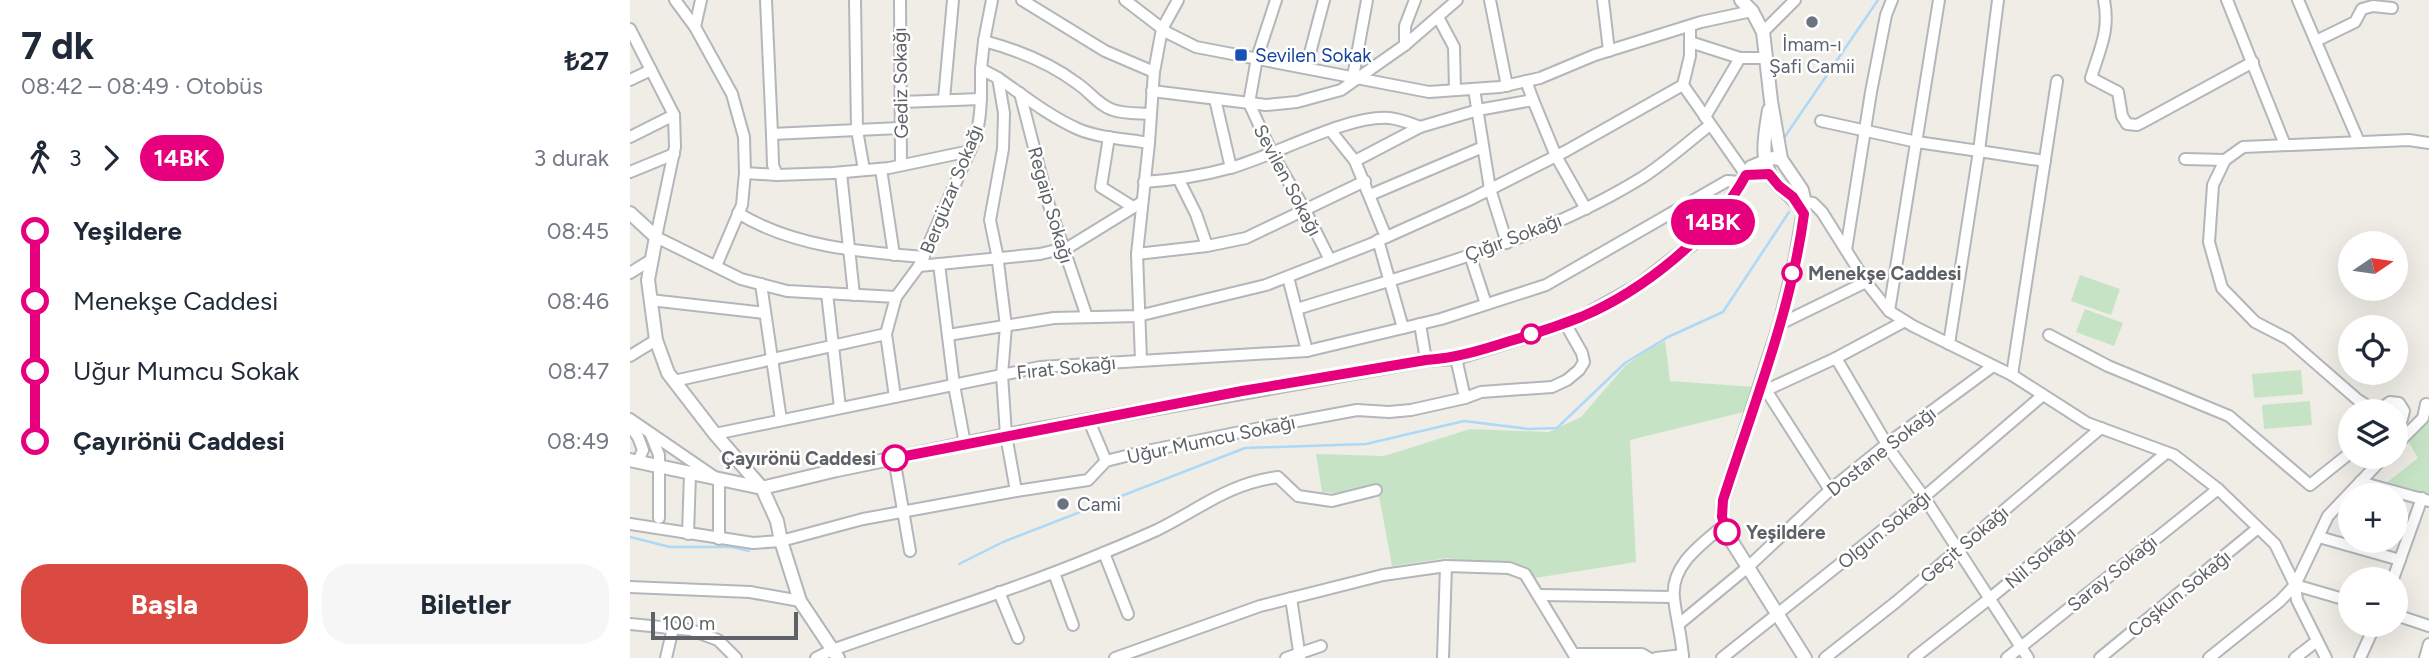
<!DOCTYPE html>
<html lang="tr">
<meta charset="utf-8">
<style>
body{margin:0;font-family:Figtree,sans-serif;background:#f6f6f7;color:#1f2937;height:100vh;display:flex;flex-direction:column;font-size:26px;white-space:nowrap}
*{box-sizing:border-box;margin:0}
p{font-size:23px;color:#747a83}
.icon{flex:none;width:38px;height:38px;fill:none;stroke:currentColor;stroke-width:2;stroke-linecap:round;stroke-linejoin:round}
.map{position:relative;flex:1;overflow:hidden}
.details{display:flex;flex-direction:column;background:#fff;width:630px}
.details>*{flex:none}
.badge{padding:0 14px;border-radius:23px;font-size:24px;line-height:46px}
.needle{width:46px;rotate:77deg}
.controls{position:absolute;left:1708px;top:231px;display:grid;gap:14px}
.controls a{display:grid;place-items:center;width:70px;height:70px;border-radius:50%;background:#fff;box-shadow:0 7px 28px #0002;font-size:35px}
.scale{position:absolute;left:21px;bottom:18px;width:147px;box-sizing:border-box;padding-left:7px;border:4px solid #5e6165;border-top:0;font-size:19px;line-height:24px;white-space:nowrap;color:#5e6165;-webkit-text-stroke:5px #fff;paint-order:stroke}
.map>.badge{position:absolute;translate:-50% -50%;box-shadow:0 0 0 4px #fff}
.legs{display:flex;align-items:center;gap:10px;height:77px;padding:0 21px;font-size:23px}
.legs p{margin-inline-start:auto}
.headline{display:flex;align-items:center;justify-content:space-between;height:119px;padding:0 21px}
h1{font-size:38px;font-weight:700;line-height:52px}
.button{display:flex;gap:14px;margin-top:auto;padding:14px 21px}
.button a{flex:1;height:80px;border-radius:28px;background:#db4a41;color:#fff;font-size:28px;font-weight:700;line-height:80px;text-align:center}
.button a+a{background:#f6f6f7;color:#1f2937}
ul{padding:0 21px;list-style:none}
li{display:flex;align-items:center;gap:24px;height:70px;font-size:26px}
li i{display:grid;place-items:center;width:10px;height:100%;margin:0 9px;background:currentColor}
li i::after{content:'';width:18px;height:18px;margin:-9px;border:5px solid;border-radius:50%;background:#fff}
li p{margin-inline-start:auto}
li:first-child i{background:linear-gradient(#0000 50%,currentColor 0)}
li:last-child i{background:linear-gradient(currentColor 50%,#0000 0)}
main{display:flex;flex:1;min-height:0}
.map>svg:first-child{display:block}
</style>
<main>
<section class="details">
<div class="headline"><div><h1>7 dk</h1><p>08:42 – 08:49 · Otobüs</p></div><b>₺27</b></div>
<div class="legs"><svg class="icon" aria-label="walk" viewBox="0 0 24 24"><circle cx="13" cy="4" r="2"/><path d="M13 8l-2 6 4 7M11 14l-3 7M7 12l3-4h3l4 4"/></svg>3<svg class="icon" aria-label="forward" viewBox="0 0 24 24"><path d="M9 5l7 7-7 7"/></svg><b class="badge" style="background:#e6007e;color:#fff">14BK</b><p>3 durak</p></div>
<ul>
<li><i style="color:#e6007e"></i><b>Yeşildere</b><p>08:45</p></li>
<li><i style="color:#e6007e"></i><span>Menekşe Caddesi</span><p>08:46</p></li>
<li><i style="color:#e6007e"></i><span>Uğur Mumcu Sokak</span><p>08:47</p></li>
<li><i style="color:#e6007e"></i><b>Çayırönü Caddesi</b><p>08:49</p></li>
</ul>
<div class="button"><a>Başla</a><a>Biletler</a></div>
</section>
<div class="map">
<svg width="1799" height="658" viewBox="0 0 1799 658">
<rect width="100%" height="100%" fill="#efede6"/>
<g fill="#c6e4c5">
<path d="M1450,275l40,14 -9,26 -40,-14z"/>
<path d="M1455,309l38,14 -9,23 -38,-14z"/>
<path d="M1035,341l5,40 85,6 -7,24 -118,29 6,122 -113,18 -75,-22 -56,8 -13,-70 -57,-4 -6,-38 68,2 86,-27 79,3 32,-15 44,-51 23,-17z"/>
<path d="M1671,370l2,24 -49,4 -2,-24z"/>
<path d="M1680,401l2,24 -48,4 -2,-24z"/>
<path d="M1799,418v78l-44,-12 33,-26 -10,-17z"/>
</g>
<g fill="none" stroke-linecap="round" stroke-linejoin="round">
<g stroke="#add9f8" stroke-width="2.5">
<path d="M1154,138l94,-138"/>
<path d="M0,537l40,10h61l18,4"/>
<path d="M329,564l44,-22 242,-94 121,-4 98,-23 65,8 28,-1 68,-65 43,-26 55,-25 66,-100"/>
</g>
<g stroke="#b3b6ba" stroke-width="14">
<g id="minor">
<path d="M45,0l20,27"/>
<path d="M71,0l-6,27 37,67 12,43 1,36 32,2"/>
<path d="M136,0l6,134 85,-4 -2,-130"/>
<path d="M270,0l1,165"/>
<path d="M495,0l43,33 28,14 233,45 71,-5 40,-9 55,-23 106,-33 51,-11"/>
<path d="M646,0l-19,58 -8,45 23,50 33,57 25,50"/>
<path d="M860,0l17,86"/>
<path d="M973,0l6,51"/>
<path d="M1474,0c6,31 -4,48 -13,78l27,14 4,24 5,8 10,1 4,-2 112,-61"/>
<path d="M1597,0l58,145"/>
<path d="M1668,0l61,142"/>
<path d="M808,17l16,30 1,43"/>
<path d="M0,29l44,86 1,32 -19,90 85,42 46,12 109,6 -10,37 -212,47"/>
<path d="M1133,32l32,-32"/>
<path d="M354,41l8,-41"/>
<path d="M1686,41l39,-19 7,-13 11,-3 19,2"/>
<path d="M1060,42l50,16"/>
<path d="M775,45v-19l10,-26"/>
<path d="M676,68l18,-68"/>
<path d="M524,72l8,-43 16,-29"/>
<path d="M723,77l14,-77"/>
<path d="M368,78c26,18 51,38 80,51 21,9 48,10 71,14l2,-29"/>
<path d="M0,80l21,-10"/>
<path d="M1053,85l7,-29v-30"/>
<path d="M844,89l16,100 17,54"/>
<path d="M522,91l114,14 31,-3 44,-12 64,-45 52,-45"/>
<path d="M390,93l28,109 39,115"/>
<path d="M314,99l9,-99"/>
<path d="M585,99l16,69"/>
<path d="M903,100l23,56 30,53"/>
<path d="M271,102l80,-3"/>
<path d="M1075,117l35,-59h25"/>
<path d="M1191,121l96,21 62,9 19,-151"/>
<path d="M790,127l58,-17 55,-10 -7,-19"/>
<path d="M701,131l24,30"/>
<path d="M142,134l1,31 4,10 56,-2 56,-5 81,-17"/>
<path d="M0,137l44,-22"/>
<path d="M479,137l-8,50 32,20"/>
<path d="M1555,159l40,1"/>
<path d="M251,169l13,86"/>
<path d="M234,170l-7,-40 43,-2"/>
<path d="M0,172l44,-18"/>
<path d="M211,173l13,122"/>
<path d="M549,180l17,34 11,32"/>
<path d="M514,182c30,-2 57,-6 86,-14 44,-12 116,-53 159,-50 11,1 21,5 31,9l-65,34 31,76"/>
<path d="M740,195l113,-48"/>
<path d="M1169,201l14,2 9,9 44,70 23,29 24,15 99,49 75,48 87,32 44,34 57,55 20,41 2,15 29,58"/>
<path d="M108,213c55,34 123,39 186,44"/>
<path d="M748,240l25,88"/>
<path d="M1216,250l25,-158 15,-77 6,-15"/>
<path d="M507,254l70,-8 39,-8 119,-57"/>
<path d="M840,255l16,49"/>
<path d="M309,264l15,121 11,59"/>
<path d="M86,266l26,-61 3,-32"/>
<path d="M289,266l56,-127c7,-23 6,-46 6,-70"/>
<path d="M0,273l21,-13"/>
<path d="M658,277l19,74"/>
<path d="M131,284l20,136"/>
<path d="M197,293l13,115"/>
<path d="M266,297l23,-31 121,-12 29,-7 73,-45"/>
<path d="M20,300l115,13"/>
<path d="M667,309c117,-37 240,-66 346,-132 23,-15 45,-35 67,-52"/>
<path d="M1259,311l50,-311"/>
<path d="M1275,321l-69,37 56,95 32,44 104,161"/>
<path d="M790,324l6,36"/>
<path d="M1150,324l86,-42"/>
<path d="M256,334l9,63"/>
<path d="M318,335l106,-17 84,-2 128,-31 105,-41 98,-44 97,-49 117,-66 63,90"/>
<path d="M1419,335l59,31 121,50 81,69 40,-32"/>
<path d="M1319,344l30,-193 66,10"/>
<path d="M0,356l26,-16"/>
<path d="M826,358l9,40"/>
<path d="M511,360l-4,-106 12,-111"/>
<path d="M1382,375l45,-294"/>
<path d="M1136,390l64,100"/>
<path d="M1132,392l74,-34"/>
<path d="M1745,411l-17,-11 -70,-61 -33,-17 -33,-34 -13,-46 4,-57 12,-25 18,-13 166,-7 20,3"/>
<path d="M1752,411l1,-4 7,-5 9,1 5,8 -2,8 -6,5"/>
<path d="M0,419l89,61v59"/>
<path d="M459,421l17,40"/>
<path d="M0,426l8,11 5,13 -4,9 -7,2"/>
<path d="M85,434l325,-67 267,-16 134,-32 105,-34 181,-104 15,1"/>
<path d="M21,435l8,20v63"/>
<path d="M1766,445l27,-27 3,-14"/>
<path d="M264,458l16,93"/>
<path d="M1730,482l69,19"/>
<path d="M386,491l-10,-56 -4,-60 4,-49 -9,-72 -7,-34 13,-71 1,-36 -6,-35 -17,-9 3,-28c34,9 65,21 94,43 12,8 20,21 35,26 11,4 26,3 38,4l3,-42 -49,-21 -83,-51"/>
<path d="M0,524l123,19 28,-2 82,-22 153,-28 72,-11 18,-19 36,-9 123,-25 92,-17 32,2 22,-2 54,-12 16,-6 71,-5 15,-7 12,-10 5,-8 -2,-9 -17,-30"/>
<path d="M58,534l2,-60"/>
<path d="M1689,537l81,23"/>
<path d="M474,553l24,61"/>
<path d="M424,573l19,52"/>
<path d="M1763,579l29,-81"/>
<path d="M1665,585l55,16"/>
<path d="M0,587l120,5 50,9"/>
<path d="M369,592l19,46"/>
<path d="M910,595l133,2"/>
<path d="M661,598l9,60"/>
<path d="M1766,615l33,11"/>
<path d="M0,624l61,6 27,10 18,18"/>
<path d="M1049,624l69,-57 82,-77 57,-46 106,-78"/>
<path d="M944,654h68l7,4"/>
<path d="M36,658l7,-30"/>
<path d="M186,658l16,-8c90,-32 183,-60 271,-97 18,-7 36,-15 54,-23 43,-21 70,-46 121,-53l20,19 34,5 44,-11"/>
<path d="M485,658l145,-52 123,-31 63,-9 63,2 16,6 51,84"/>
<path d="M656,658l35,-12"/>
<path d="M813,658l3,-92"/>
<path d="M1026,658l27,-3"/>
<path d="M1053,658c-1,-20 -7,-40 -9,-60 -4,-33 28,-54 50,-73"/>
<path d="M1092,658l202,-161 119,-102"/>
<path d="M1195,658l71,-56 205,-174"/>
<path d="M1284,658l75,-59 176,-145"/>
<path d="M1377,658l211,-169"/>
<path d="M1470,658l158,-130"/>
<path d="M1579,658l71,-57 15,-16 33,-69 56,-59"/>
<path d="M1665,658l22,-17"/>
<path d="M1730,658l15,-33"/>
<path d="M1795,658l4,-14"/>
</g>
</g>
<g stroke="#b3b6ba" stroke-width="16">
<g id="tertiary">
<path d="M1111,0l11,11 11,21 8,69 10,58 21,31 3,14 -9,53 -16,67 -57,176 -1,17 7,20 76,121"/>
<path d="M1139,110c-4,25 -11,54 8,74 10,10 20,16 26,29"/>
<path d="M0,213l26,24 -8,43 8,60 12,33 47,61 47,54 15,33 4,20 19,60 38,57"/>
<path d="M0,460l132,28 75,-18 169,-35 420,-75 30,-2 87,-27 41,-15 54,-30 53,-41 34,-37 26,-41 22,-9 8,1"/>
</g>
</g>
<use href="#minor" stroke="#fff" stroke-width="10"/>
<use href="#tertiary" stroke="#fff" stroke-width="12"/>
</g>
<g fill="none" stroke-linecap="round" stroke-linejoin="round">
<g stroke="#fff" stroke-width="16">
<path id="line-1" d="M265,458l347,-67 184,-31c30,-2 56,-10 84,-19 24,-7 48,-15 71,-24 62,-26 133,-83 165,-142l23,-1 10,12 14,11 11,17c-13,98 -51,192 -81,286l-1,17 5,15"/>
</g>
<use href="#line-1" stroke="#e6007e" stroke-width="10"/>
</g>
<g fill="#6b7280" stroke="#fff" stroke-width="2.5">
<circle cx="1182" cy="22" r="7"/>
<circle cx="433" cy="504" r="7"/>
</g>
<rect fill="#1a4fb4" stroke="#fff" stroke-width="2.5" x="604" y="48" width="14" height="14" rx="3.5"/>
<g fill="#fff" stroke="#e6007e" stroke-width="3.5">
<circle cx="1162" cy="273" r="9"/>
<circle cx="901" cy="334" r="9"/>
<circle cx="265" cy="458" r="12"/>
<circle cx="1097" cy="532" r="12"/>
</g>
<g text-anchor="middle" stroke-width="5" stroke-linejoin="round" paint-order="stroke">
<g font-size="19" fill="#5b616d" stroke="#fff">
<text x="1182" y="51">İmam-ı<tspan x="1182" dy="22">Şafi Camii</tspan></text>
<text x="447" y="511" text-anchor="start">Cami</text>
</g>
<g font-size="19" fill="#164399" stroke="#fff" text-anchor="start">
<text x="625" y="62">Sevilen Sokak</text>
</g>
<g font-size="19" fill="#5e6165" stroke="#fff">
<text transform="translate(270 83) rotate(-91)" y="7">Gediz Sokağı</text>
<text transform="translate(658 180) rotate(62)" y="7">Sevilen Sokağı</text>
<text transform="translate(321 189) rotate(-68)" y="7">Bergüzar Sokağı</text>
<text transform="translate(421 205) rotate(74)" y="7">Regaip Sokağı</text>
<text transform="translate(883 237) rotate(-21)" y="7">Çığır Sokağı</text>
<text transform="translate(436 367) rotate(-6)" y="7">Fırat Sokağı</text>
<text transform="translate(581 439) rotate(-12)" y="7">Uğur Mumcu Sokağı</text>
<text transform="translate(1251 451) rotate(-38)" y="7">Dostane Sokağı</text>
<text transform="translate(1254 529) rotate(-39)" y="7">Olgun Sokağı</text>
<text transform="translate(1334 544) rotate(-40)" y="7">Geçit Sokağı</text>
<text transform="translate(1410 557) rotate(-40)" y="7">Nil Sokağı</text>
<text transform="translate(1482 573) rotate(-39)" y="7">Saray Sokağı</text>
<text transform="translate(1549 593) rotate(-39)" y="7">Coşkun Sokağı</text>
</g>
<g font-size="19" font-weight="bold" fill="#5e6165" stroke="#fff" text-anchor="start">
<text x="1178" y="280">Menekşe Caddesi</text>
<text x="246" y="465" text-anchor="end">Çayırönü Caddesi</text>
<text x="1116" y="539">Yeşildere</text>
</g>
</g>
</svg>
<div class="controls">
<a><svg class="needle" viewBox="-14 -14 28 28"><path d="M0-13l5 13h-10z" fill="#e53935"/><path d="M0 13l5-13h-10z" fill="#747a83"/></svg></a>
<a><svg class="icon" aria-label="locate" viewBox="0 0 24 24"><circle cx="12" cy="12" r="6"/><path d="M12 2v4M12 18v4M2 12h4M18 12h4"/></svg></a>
<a><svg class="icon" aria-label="layers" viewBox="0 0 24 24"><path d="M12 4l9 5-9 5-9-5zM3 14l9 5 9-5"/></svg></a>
<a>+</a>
<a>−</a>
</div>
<div class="scale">100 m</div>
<b class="badge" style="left:1083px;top:222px;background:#e6007e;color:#fff">14BK</b>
</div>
</main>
